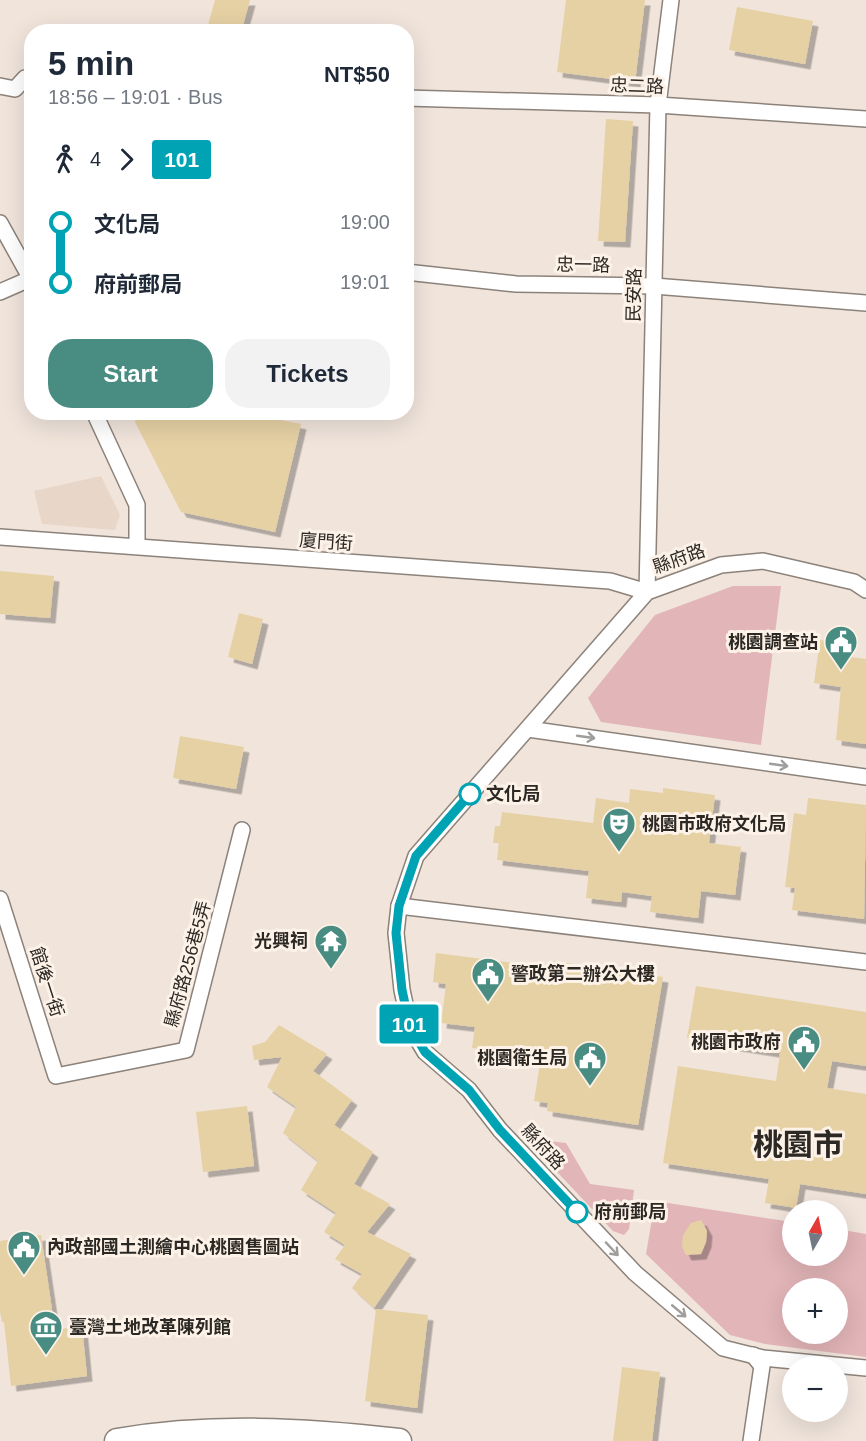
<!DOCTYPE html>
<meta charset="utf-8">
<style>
body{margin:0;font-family:Arial,"Noto Sans TC",sans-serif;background:#f2f2f3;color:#1f2937;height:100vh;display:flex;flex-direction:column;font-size:22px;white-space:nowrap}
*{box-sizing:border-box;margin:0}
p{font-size:20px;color:#747a83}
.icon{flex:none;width:33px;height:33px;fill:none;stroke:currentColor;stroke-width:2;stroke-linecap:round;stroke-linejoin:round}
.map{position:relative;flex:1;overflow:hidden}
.sheet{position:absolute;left:24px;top:24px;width:390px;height:396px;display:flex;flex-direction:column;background:#fff;border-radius:24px;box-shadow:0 6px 24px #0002}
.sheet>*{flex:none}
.badge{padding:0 12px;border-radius:4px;font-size:21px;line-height:39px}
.needle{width:39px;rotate:9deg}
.tools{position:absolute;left:782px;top:1200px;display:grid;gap:12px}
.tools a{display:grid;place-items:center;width:66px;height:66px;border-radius:50%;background:#fff;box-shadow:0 6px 24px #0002;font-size:30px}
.map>.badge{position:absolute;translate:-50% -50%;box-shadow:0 0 0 3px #fff}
.legs{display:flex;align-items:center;gap:9px;height:66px;padding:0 24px;font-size:20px}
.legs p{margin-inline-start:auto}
.overview{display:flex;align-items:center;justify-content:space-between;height:102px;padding:0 24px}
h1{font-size:33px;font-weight:700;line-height:45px}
.action{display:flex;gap:12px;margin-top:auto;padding:12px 24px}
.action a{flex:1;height:69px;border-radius:24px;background:#498d82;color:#fff;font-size:24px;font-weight:700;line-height:69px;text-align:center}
.action a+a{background:#f2f2f3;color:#1f2937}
ul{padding:0 24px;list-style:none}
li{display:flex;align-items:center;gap:21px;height:60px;font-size:22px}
li i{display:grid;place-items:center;width:9px;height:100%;margin:0 8px;background:currentColor}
li i::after{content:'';width:15px;height:15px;margin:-8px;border:4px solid;border-radius:50%;background:#fff}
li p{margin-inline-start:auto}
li:first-child i{background:linear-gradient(#0000 50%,currentColor 0)}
li:last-child i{background:linear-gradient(currentColor 50%,#0000 0)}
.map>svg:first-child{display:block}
</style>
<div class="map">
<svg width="866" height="1441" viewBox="0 0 866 1441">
<defs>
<filter id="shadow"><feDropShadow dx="5.5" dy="5.5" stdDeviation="0" flood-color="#0004"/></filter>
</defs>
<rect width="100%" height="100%" fill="#f0e4db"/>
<path fill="#e8d6c9" d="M101,476l19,39 -5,15 -73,-6 -8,-33z"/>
<g fill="#e2b5b8" fill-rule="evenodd">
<path d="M733,586h48l-20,159 -160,-23 -13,-24 67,-83z"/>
<path d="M549,1141l17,2 24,41 44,6 -5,39 -5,6 -11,-4 -73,-77z"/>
<path d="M655,1201l137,21v34h45v-27l29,5v123l-101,-13 -35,-9 -84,-81zM792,1288h45v46h-45z"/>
</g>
<g fill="#e6d1a4" filter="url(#shadow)">
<path d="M215,0h35l-9,32h-35z"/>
<path d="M566,0h79l-10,82 -78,-10z"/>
<path d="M737,7l76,14 -8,43 -76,-14z"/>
<path d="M606,119l27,2 -8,121 -27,-1z"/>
<path d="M137,412h105l59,12 -26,108 -94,-20 -46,-90z"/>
<path d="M0,571l54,5 -4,42 -50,-4z"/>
<path d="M239,613l24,6 -11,45 -24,-7z"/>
<path d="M820,640l17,3 -1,12 30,4v85l-30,-4 5,-53 -27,-4z"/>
<path d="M180,736l64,11 -8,42 -63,-11z"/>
<path d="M663,788l52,7 -6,48 32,4 -6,48 -34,-4 -3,27 -48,-6 2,-16 -30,-4 -1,10 -35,-4 3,-27 -92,-11 2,-17h-6l2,-17h5l2,-14 91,11 3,-25 33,5 1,-14 33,4z"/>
<path d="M808,798l58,7 -2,114 -72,-9 3,-22 -10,-1 9,-74 12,2z"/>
<path d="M436,953l117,15v-7l110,16 -25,148 -91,-14 1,-8 -14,-2 7,-44 -69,-9 3,-21 -34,-4 5,-39 -13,-2z"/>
<path d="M696,986l170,26v54l-34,-5 -5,27 39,6v100l-66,-10 -4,24 -31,-5 4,-24 -106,-16 15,-97 98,15 4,-28 -93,-15z"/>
<path d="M279,1025l48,29 -14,17 39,29 -18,25 39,27 -19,32 36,20 -23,28 44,22 -37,54 -22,-20 10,-14 -27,-15 10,-14 -21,-13 12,-19 -35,-23 17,-29 -35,-28 13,-26 -29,-20 15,-30 -28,3 -2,-14 13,-4z"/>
<path d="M247,1106l7,60 -51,6 -7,-60z"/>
<path d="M701,1220l6,11 -1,11 -5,12 -15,1 -4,-8 1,-12 8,-12z"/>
<path d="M41,1235l14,95 27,-4 5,50 -76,10 -7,-64h-2l-2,-10v-71z"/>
<path d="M376,1309l52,6 -11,93 -52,-7z"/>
<path d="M622,1367l38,5 -8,69h-39z"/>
</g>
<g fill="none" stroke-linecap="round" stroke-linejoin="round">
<g stroke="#8c827a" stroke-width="18">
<g id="street">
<path d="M0,86l15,3 10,-11h7"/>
<path d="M406,98l252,7 208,14"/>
<path d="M0,223l32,58"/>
<path d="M406,272l110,12 138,2 212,17"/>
<path d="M0,292l32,-14"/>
<path d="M94,412l43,93v41"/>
<path d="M0,537l610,44 37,11"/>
<path d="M866,590l-12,-8 -91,-21 -42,4 -74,27 -231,264 -17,50 -3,27 6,57 8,37 15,25 44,38 31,40 135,143 88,75 40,10 103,10"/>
<path d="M647,592l11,-487 13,-105"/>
<path d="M528,729l338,48"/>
<path d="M0,899l56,177 130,-26 56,-220"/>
<path d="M399,906l467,56"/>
<path d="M751,1441l11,-75 -9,-11"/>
</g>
</g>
<g stroke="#8c827a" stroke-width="27">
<path id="primary" d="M117,1441c94,-16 188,-11 282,0"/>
</g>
<use href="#street" stroke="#fff" stroke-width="15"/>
<use href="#primary" stroke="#fff" stroke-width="24"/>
</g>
<defs><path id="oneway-shaft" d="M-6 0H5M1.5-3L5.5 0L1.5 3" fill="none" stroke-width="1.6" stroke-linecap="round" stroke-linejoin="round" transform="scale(1.5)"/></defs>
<g stroke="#a09e9c">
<use href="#oneway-shaft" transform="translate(586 737) rotate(8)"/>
<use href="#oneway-shaft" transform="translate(779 765) rotate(8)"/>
<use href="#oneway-shaft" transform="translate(612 1249) rotate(47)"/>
<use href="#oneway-shaft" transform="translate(679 1311) rotate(40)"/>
</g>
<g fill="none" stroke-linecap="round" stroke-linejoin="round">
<g stroke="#fff" stroke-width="14">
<path id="line-1" d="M470,794l-54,62 -17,50 -3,27 6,57 8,37 15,25 44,38 31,40 77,82"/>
</g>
<use href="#line-1" stroke="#00a3b4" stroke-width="9"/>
</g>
<defs>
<g id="civic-pin" transform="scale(1.725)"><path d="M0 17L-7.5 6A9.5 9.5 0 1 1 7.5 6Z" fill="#498d82" stroke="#fdf2e8"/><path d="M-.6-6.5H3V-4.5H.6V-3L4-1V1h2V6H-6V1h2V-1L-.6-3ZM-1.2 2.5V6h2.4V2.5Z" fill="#fff"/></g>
<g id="theatre-pin" transform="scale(1.725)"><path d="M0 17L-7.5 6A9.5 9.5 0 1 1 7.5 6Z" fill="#498d82" stroke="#fdf2e8"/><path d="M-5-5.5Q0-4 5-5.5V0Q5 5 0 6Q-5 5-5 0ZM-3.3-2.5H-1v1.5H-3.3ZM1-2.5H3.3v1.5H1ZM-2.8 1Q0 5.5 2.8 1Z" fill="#fff"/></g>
<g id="temple-pin" transform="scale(1.725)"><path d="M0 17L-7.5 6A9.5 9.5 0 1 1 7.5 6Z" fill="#498d82" stroke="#fdf2e8"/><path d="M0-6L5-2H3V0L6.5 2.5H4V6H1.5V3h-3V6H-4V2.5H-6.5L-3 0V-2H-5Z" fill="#fff"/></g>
<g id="museum-pin" transform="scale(1.725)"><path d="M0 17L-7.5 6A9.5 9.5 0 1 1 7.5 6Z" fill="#498d82" stroke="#fdf2e8"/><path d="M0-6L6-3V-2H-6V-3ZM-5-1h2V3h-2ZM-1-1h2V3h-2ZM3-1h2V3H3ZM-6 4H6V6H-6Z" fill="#fff"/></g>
</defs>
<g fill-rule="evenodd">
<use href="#civic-pin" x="841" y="642"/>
<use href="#theatre-pin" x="619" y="824"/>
<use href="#temple-pin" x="331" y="941"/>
<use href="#civic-pin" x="488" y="974"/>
<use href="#civic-pin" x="804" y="1042"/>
<use href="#civic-pin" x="590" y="1058"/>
<use href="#civic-pin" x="24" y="1247"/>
<use href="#museum-pin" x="46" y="1327"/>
</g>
<g fill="#fff" stroke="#00a3b4" stroke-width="3">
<circle cx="470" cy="794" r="10"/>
<circle cx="577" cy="1212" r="10"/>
</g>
<g text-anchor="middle" stroke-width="6" stroke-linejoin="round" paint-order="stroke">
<g font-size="18" fill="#2c2824" stroke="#fdf2e8">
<text transform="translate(637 86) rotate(2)" y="6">忠二路</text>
<text transform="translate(583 265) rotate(1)" y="6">忠一路</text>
<text transform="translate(634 295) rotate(-89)" y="6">民安路</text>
<text transform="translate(326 542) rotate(4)" y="6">廈門街</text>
<text transform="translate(679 559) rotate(-20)" y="6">縣府路</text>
<text transform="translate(188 964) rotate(-75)" y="6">縣府路256巷5弄</text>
<text transform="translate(47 982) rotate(72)" y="6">館後一街</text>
<text transform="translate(543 1147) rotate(47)" y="6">縣府路</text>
</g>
<g font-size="18" font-weight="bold" fill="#2c2824" stroke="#fdf2e8" text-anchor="end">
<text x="818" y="648">桃園調查站</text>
<text x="642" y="830" text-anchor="start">桃園市政府文化局</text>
<text x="308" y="947">光興祠</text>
<text x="511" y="980" text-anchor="start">警政第二辦公大樓</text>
<text x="781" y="1048">桃園市政府</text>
<text x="567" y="1064">桃園衛生局</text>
<text x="47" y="1253" text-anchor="start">內政部國土測繪中心桃園售圖站</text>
<text x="69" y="1333" text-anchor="start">臺灣土地改革陳列館</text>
</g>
<g font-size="18" font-weight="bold" fill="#2c2824" stroke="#fdf2e8" text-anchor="start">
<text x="486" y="800">文化局</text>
<text x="594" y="1218">府前郵局</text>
</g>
<g font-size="30" font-weight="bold" fill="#2c2824" stroke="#fdf2e8">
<text x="798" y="1155">桃園市</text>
</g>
</g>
</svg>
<div class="tools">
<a><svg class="needle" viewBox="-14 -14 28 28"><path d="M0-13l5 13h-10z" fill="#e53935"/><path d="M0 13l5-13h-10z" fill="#747a83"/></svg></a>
<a>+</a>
<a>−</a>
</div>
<b class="badge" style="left:409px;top:1024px;background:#00a3b4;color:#fff">101</b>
<section class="sheet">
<div class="overview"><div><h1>5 min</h1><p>18:56 – 19:01 · Bus</p></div><b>NT$50</b></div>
<div class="legs"><svg class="icon" aria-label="walk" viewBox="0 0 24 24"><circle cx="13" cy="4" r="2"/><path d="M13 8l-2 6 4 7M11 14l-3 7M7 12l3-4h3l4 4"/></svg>4<svg class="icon" aria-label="forward" viewBox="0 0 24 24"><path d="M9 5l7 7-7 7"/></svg><b class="badge" style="background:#00a3b4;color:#fff">101</b></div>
<ul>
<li><i style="color:#00a3b4"></i><b>文化局</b><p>19:00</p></li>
<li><i style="color:#00a3b4"></i><b>府前郵局</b><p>19:01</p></li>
</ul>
<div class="action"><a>Start</a><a>Tickets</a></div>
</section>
</div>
